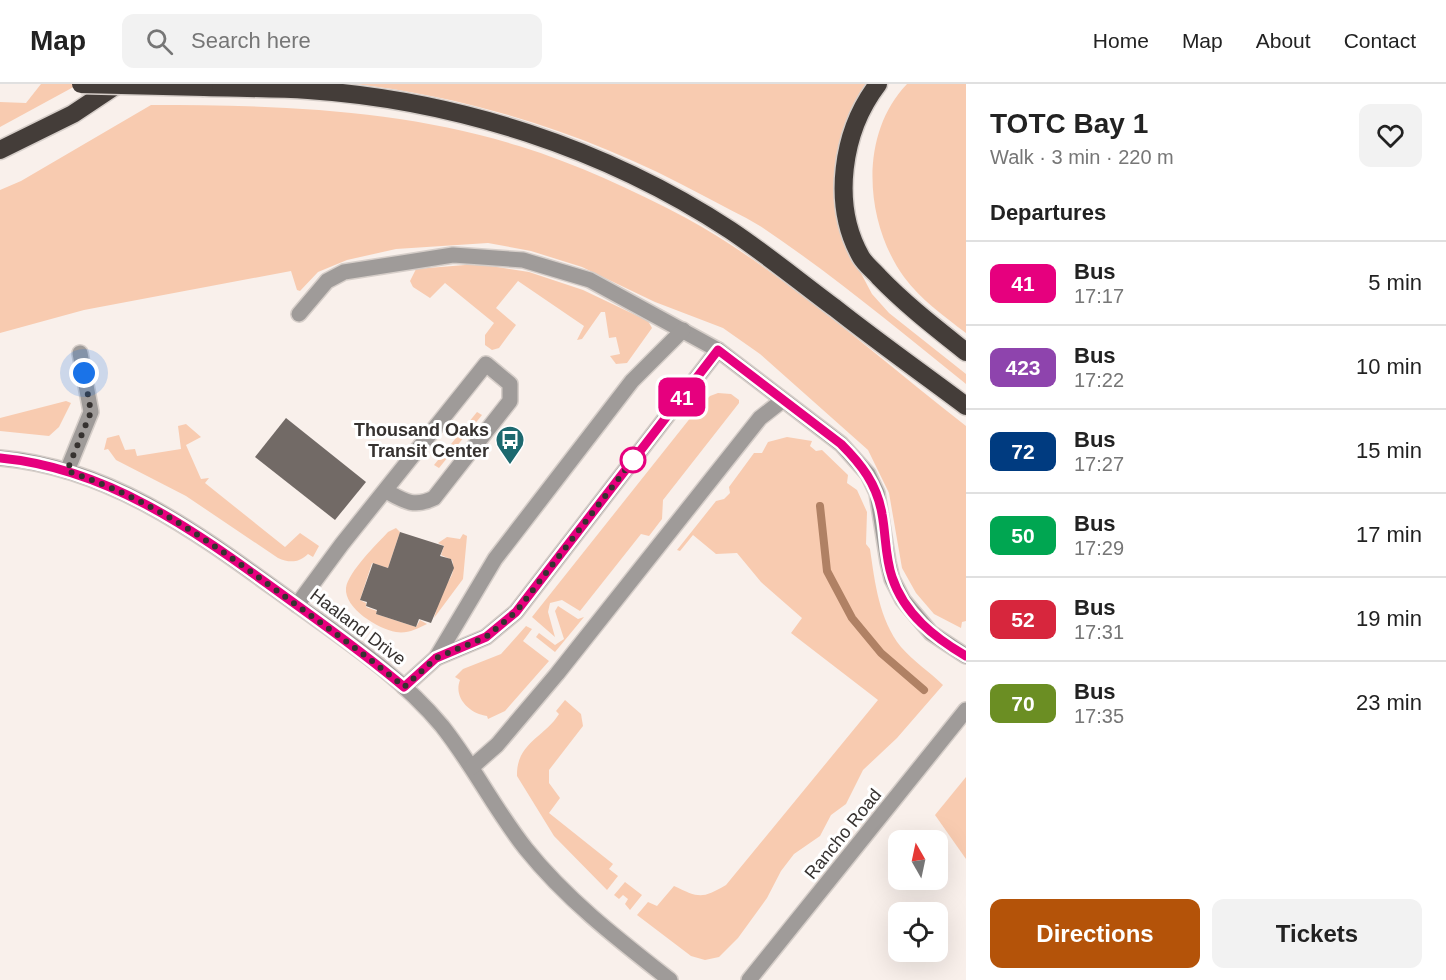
<!DOCTYPE html>
<meta charset="utf-8">
<style>
body{margin:0;font-family:Arial,sans-serif;background:#f2f2f2;color:#222;height:100vh;display:flex;flex-direction:column;font-size:22px;white-space:nowrap}
*{box-sizing:border-box;margin:0}
p{font-size:20px;color:#767676}
.icon{flex:none;width:33px;height:33px;fill:none;stroke:currentColor;stroke-width:2;stroke-linecap:round;stroke-linejoin:round}
.map{position:relative;flex:1;overflow:hidden}
.side{display:flex;flex-direction:column;background:#fff;width:480px}
.side>*{flex:none}
.badge{padding:0 12px;border-radius:9px;font-size:21px;line-height:39px}
.needle{width:39px;rotate:351deg}
.buttons{position:absolute;left:888px;top:746px;display:grid;gap:12px}
.buttons a{display:grid;place-items:center;width:60px;height:60px;border-radius:12px;background:#fff;box-shadow:0 6px 24px #0002;font-size:30px}
.you{position:absolute;width:30px;height:30px;margin:-15px;border:4px solid #fff;border-radius:50%;background:#1a73e8;box-shadow:0 0 0 9px #1a73e833}
.map>.badge{position:absolute;translate:-50% -50%;box-shadow:0 0 0 3px #fff}
h2{padding:0 24px;font-size:22px;line-height:54px}
.round{display:grid;place-items:center;flex:none;width:63px;height:63px;border-radius:12px;background:#f2f2f2}
.overview{display:flex;align-items:center;justify-content:space-between;height:102px;padding:0 24px}
h1{font-size:28px;font-weight:700;line-height:45px}
.primary-button{display:flex;gap:12px;margin-top:auto;padding:12px 24px}
.primary-button a{flex:1;height:69px;border-radius:12px;background:#b45309;color:#fff;font-size:24px;font-weight:700;line-height:69px;text-align:center}
.primary-button a+a{background:#f2f2f2;color:#222}
ul{padding:0;list-style:none}
li{display:flex;align-items:center;gap:18px;height:84px;padding:0 24px;border-top:2px solid #e0e0e0}
li div{flex:1}
li b{display:block;font-size:22px}
li em{font-style:normal}
li .badge{min-width:66px;font-weight:700;text-align:center}
header{display:flex;align-items:center;gap:36px;box-sizing:border-box;height:84px;padding:0 30px;background:#fff;border-bottom:2px solid #e0e0e0}
header strong{font-size:28px}
nav{display:flex;gap:33px;margin-inline-start:auto;font-size:21px}
.search{width:420px;height:54px;background:#f2f2f2;display:flex;align-items:center;gap:15px;box-sizing:border-box;padding:0 21px;border-radius:12px;color:#767676;font-size:22px}
main{display:flex;flex:1;min-height:0}
.map>svg:first-child{display:block}
</style>
<header>
<strong>Map</strong>
<div class="search"><svg class="icon" aria-label="search" viewBox="0 0 24 24"><circle cx="10" cy="10" r="6"/><path d="M15 15l6 6"/></svg>Search here</div>
<nav><a>Home</a><a>Map</a><a>About</a><a>Contact</a></nav>
</header>
<main>
<div class="map">
<svg width="966" height="896" viewBox="0 0 966 896">
<rect width="100%" height="100%" fill="#f9f0eb"/>
<g fill="#f8cbb0">
<path d="M41,0h38l-79,43v-25l26,1z"/>
<path d="M355,0h512l-16,29 -5,132 26,49 17,19 77,61v10c-67,-54 -134,-110 -206,-158 -18,-11 -38,-20 -56,-30 -108,-59 -227,-98 -349,-112z"/>
<path d="M907,0h59v249c-21,-16 -46,-34 -62,-56 -39,-54 -46,-142 3,-193z"/>
<path d="M151,21c123,0 250,4 368,41 58,18 114,44 167,72 98,54 191,139 280,208v195l-4,1 -1,6 -27,-14 -18,-21 -14,-25 -13,-75 -21,-43 -108,-96 -37,-26 -68,-26 -73,-35 -51,-16 -43,-8 -92,6 -49,11 -29,12 -18,19 -3,-1 -6,-19 -207,39 -84,23v-143l21,-9z"/>
<path d="M477,180l52,8 54,18 65,31 4,7 -25,35 -11,1 -6,-8 10,-2 -4,-17 -7,1 -4,-26h-4l-19,27 -5,1 7,-14 -66,-45 -22,27 20,17 -17,23 -7,2 -7,-5v-10l9,-12 -49,-40 -15,15 -17,-11 -3,-6 6,-12z"/>
<path d="M718,309l13,1 8,6v3l-76,97 -1,19 -13,17 -8,-2 -61,77 -18,-11 -12,3 -2,9 7,25 -23,-20 167,-210 11,-11z"/>
<path d="M66,317l5,2 -12,24 -10,9 -49,-5v-13z"/>
<path d="M477,328l5,3 -43,53 -5,-3z"/>
<path d="M186,340l15,13 -15,8 15,34 8,-1 -4,5 80,64 15,-14 19,13 -6,11 -5,-3c-9,9 -19,9 -30,4l-92,-62 -70,-36 -8,-11 -4,1 3,-12 12,-3 6,15 10,-1 2,7 44,-7 -3,-23z"/>
<path d="M787,353l25,4 -2,5 6,5 6,-1 26,25 -1,8 10,7 10,22 -1,32 4,5c5,34 9,70 31,98 12,14 29,25 42,38l-46,53 -34,32 -17,34 -15,11 -11,21 -26,18 -13,17 -14,27 -29,40 -19,19 -14,3 -14,-4 -54,-41 11,-13 9,4 17,-20c25,12 28,13 52,-1l152,-185 -87,-67 11,-15 -41,-36 -24,-29 -21,1 -23,-19 -13,16 -3,-1 39,-49 8,-2 6,-6 -1,-6 25,-34h8l6,-11z"/>
<path d="M396,444l4,4 -12,36 -16,-5 -12,37 6,3v4l11,4 -1,3 40,13 4,-7 7,4c-10,5 -20,10 -31,8 -18,-3 -52,-24 -50,-44 2,-16 31,-44 42,-56z"/>
<path d="M463,450l4,2 -4,43 -29,39c3,-9 5,-20 9,-28 6,-11 13,-16 9,-30l-11,-5 3,-9 -6,-3 9,-6 13,2z"/>
<path d="M558,522l20,13 6,-2 -29,35 -19,-15 3,-4 16,12 9,-6 -9,-28z"/>
<path d="M526,542l6,3 -9,12 26,20 -44,50 -17,8 -1,-3c-17,-2 -34,-18 -27,-36l-5,-3 8,-8 38,-15z"/>
<path d="M565,616l16,14 2,12 -34,44v13l11,15 -11,15 64,51 -4,5 9,7 -11,14 -53,-54 -37,-60c-1,-33 28,-39 42,-62l-3,-3z"/>
<path d="M966,693v82l-31,-44z"/>
<path d="M625,798l17,13 -12,15 -5,-6 3,-5 -5,-4 -4,4 -5,-4z"/>
</g>
<g fill="none" stroke-linecap="round" stroke-linejoin="round">
<path stroke="#b08164" stroke-width="8" d="M820,422l7,65 25,47 29,35 43,37"/>
</g>
<g fill="#726a66">
<path d="M286,334l80,64 -31,38 -80,-63z"/>
<path d="M400,448l44,14 -4,10 11,3 3,9 -23,55 -12,-4 -3,8 -40,-13 1,-4 -11,-4 1,-4 -7,-2 13,-37 15,5z"/>
</g>
<g fill="none" stroke-linecap="round" stroke-linejoin="round">
<g stroke="#d6cec9" stroke-width="18">
<g id="minor">
<path d="M299,230l28,-33 17,-9 109,-17 70,5 67,20 128,70 123,94 27,30 9,19 11,69 4,17 11,21 28,33 35,23"/>
<path d="M0,374c117,10 208,83 300,149 50,36 102,71 142,119 31,39 53,84 84,123 41,51 93,91 144,131"/>
<path d="M67,387l24,-59 -11,-59"/>
<path d="M297,521l45,-61 144,-180 24,20v17l-76,97c-20,10 -30,3 -48,-7"/>
<path d="M436,574l50,-21 30,-25 202,-262"/>
<path d="M404,603l32,-29 59,-99 137,-178 51,-51"/>
<path d="M472,683l25,-22 60,-71 203,-256 23,-18"/>
<path d="M749,896l217,-270"/>
</g>
</g>
<g stroke="#d6cec9" stroke-width="21">
<g id="highway">
<path d="M878,0c-36,47 -47,120 -17,173 4,7 13,14 18,20 27,28 57,51 87,75"/>
<path d="M204,3c34,1 69,1 104,3 148,10 297,58 422,140 36,24 70,52 105,78 43,34 87,65 131,98"/>
<path d="M0,66l73,-36 45,-30"/>
</g>
</g>
<use href="#minor" stroke="#9f9b99" stroke-width="15"/>
<use href="#highway" stroke="#443d39" stroke-width="18"/>
<g stroke="#d6cec9" stroke-width="21" stroke-linecap="butt">
<path id="highway-bridge" d="M81,0l123,3"/>
</g>
<use href="#highway-bridge" stroke="#443d39" stroke-width="18"/>
</g>
<g fill="none" stroke-linecap="round" stroke-linejoin="round">
<g stroke="#fff" stroke-width="14">
<path id="line" d="M0,374c107,10 192,71 276,132 44,32 87,62 128,97l32,-29 50,-21 30,-25 202,-262 123,94c20,20 36,40 41,70 4,21 3,43 10,63 12,37 43,61 74,79"/>
</g>
<use href="#line" stroke="#e6007e" stroke-width="9"/>
<path stroke="#363230" stroke-width="6" stroke-dasharray="0 10.8" d="M84,289l7,39 -24,59c84,28 139,68 209,119 43,32 87,62 128,97l32,-29 50,-21 30,-25 117,-152"/>
</g>
<defs>
<g id="bus-pin" transform="scale(1.5)"><path d="M0 17L-7.5 6A9.5 9.5 0 1 1 7.5 6Z" fill="#1d696f" stroke="#fff"/><path d="M-5-6H5V4H4V6H2V4H-2V6H-4V4H-5ZM-3.5-4V0h7V-4ZM-3.5 1.2v1.5H-2V1.2ZM2 1.2v1.5H3.5V1.2Z" fill="#fff"/></g>
</defs>
<g fill-rule="evenodd">
<use href="#bus-pin" x="510" y="356"/>
</g>
<circle fill="#fff" stroke="#e6007e" stroke-width="3" cx="633" cy="376" r="12"/>
<g text-anchor="middle" stroke-width="6" stroke-linejoin="round" paint-order="stroke">
<g font-size="18" font-weight="bold" fill="#363230" stroke="#fff" text-anchor="end">
<text x="489" y="352">Thousand Oaks<tspan x="489" dy="21">Transit Center</tspan></text>
</g>
<g font-size="18" fill="#363230" stroke="#fff">
<text transform="translate(358 543) rotate(37)" y="6">Haaland Drive</text>
<text transform="translate(843 750) rotate(-51)" y="6">Rancho Road</text>
</g>
</g>
</svg>
<div class="buttons">
<a><svg class="needle" viewBox="-14 -14 28 28"><path d="M0-13l5 13h-10z" fill="#e53935"/><path d="M0 13l5-13h-10z" fill="#767676"/></svg></a>
<a><svg class="icon" aria-label="locate" viewBox="0 0 24 24"><circle cx="12" cy="12" r="6"/><path d="M12 2v4M12 18v4M2 12h4M18 12h4"/></svg></a>
</div>
<div class="you" style="left:84px;top:289px"></div>
<b class="badge" style="left:682px;top:313px;background:#e6007e;color:#fff">41</b>
</div>
<section class="side">
<div class="overview"><div><h1>TOTC Bay 1</h1><p>Walk · 3 min · 220 m</p></div><a class="round"><svg class="icon" aria-label="heart" viewBox="0 0 24 24"><path d="M12 20l-8-8c-3-5 5-10 8-4 3-6 11-1 8 4z"/></svg></a></div>
<h2>Departures</h2>
<ul>
<li><span class="badge" style="background:#e6007e;color:#fff">41</span><div><b>Bus</b><p>17:17</p></div><em>5 min</em></li>
<li><span class="badge" style="background:#8e44ad;color:#fff">423</span><div><b>Bus</b><p>17:22</p></div><em>10 min</em></li>
<li><span class="badge" style="background:#003b80;color:#fff">72</span><div><b>Bus</b><p>17:27</p></div><em>15 min</em></li>
<li><span class="badge" style="background:#00a651;color:#fff">50</span><div><b>Bus</b><p>17:29</p></div><em>17 min</em></li>
<li><span class="badge" style="background:#d7263d;color:#fff">52</span><div><b>Bus</b><p>17:31</p></div><em>19 min</em></li>
<li><span class="badge" style="background:#6b8e23;color:#fff">70</span><div><b>Bus</b><p>17:35</p></div><em>23 min</em></li>
</ul>
<div class="primary-button"><a>Directions</a><a>Tickets</a></div>
</section>
</main>
